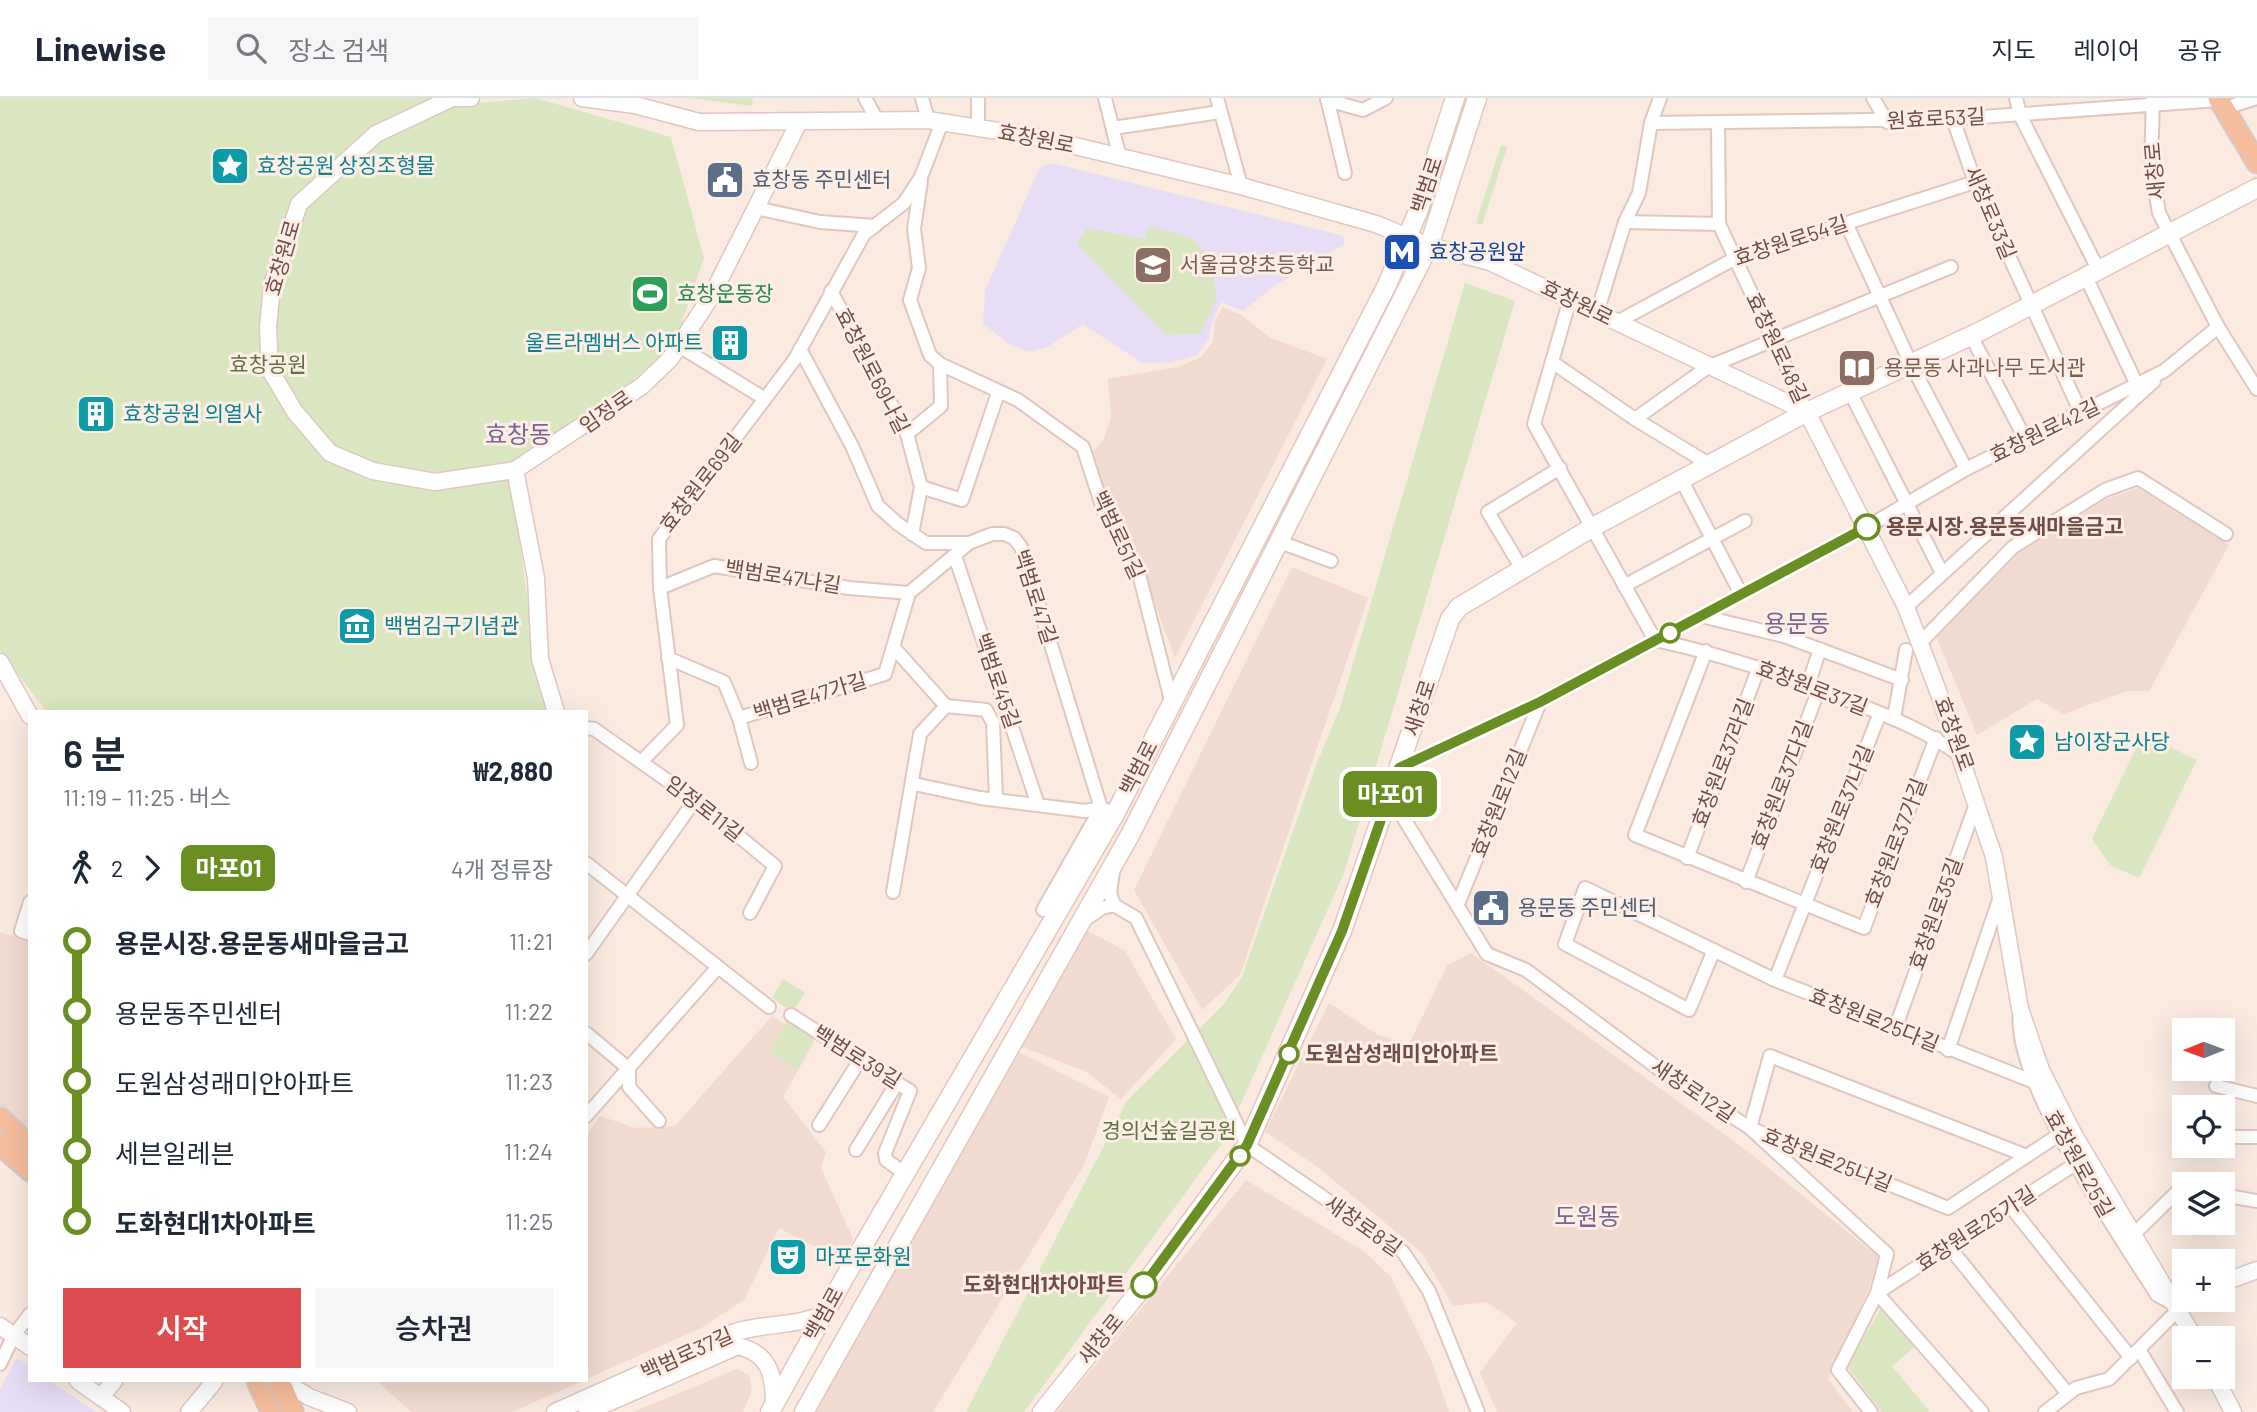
<!DOCTYPE html>
<html lang="ko">
<meta charset="utf-8">
<style>
body{margin:0;font-family:Barlow,"Noto Sans KR",sans-serif;background:#f6f6f7;color:#1f2937;height:100vh;display:flex;flex-direction:column;font-size:26px;white-space:nowrap}
*{box-sizing:border-box;margin:0}
p{font-size:23px;color:#747a83}
.icon{flex:none;width:38px;height:38px;fill:none;stroke:currentColor;stroke-width:2;stroke-linecap:round;stroke-linejoin:round}
.map{position:relative;flex:1;overflow:hidden}
.panel{position:absolute;left:28px;top:612px;width:560px;height:672px;display:flex;flex-direction:column;background:#fff;border-radius:0px;box-shadow:0 7px 28px #0002}
.panel>*{flex:none}
.badge{padding:0 14px;border-radius:10px;font-size:24px;line-height:46px}
.needle{width:46px;rotate:269deg}
.buttons{position:absolute;left:2172px;top:920px;display:grid;gap:14px}
.buttons a{display:grid;place-items:center;width:63px;height:63px;border-radius:0px;background:#fff;box-shadow:0 7px 28px #0002;font-size:35px}
.map>.badge{position:absolute;translate:-50% -50%;box-shadow:0 0 0 4px #fff}
.legs{display:flex;align-items:center;gap:10px;height:77px;padding:0 35px;font-size:23px}
.legs p{margin-inline-start:auto}
.summary{display:flex;align-items:center;justify-content:space-between;height:119px;padding:0 35px}
h1{font-size:38px;font-weight:600;line-height:52px}
.cta{display:flex;gap:14px;margin-top:auto;padding:14px 35px}
.cta a{flex:1;height:80px;border-radius:0px;background:#dd4c4f;color:#fff;font-size:28px;font-weight:600;line-height:80px;text-align:center}
.cta a+a{background:#f6f6f7;color:#1f2937}
ul{padding:0 35px;list-style:none}
li{display:flex;align-items:center;gap:24px;height:70px;font-size:26px}
li i{display:grid;place-items:center;width:10px;height:100%;margin:0 9px;background:currentColor}
li i::after{content:'';width:18px;height:18px;margin:-9px;border:5px solid;border-radius:50%;background:#fff}
li p{margin-inline-start:auto}
li:first-child i{background:linear-gradient(#0000 50%,currentColor 0)}
li:last-child i{background:linear-gradient(currentColor 50%,#0000 0)}
header{display:flex;align-items:center;gap:42px;box-sizing:border-box;height:98px;padding:0 35px;background:#fff;border-bottom:2px solid #e0e1e3}
header strong{font-size:33px}
nav{display:flex;gap:38px;margin-inline-start:auto;font-size:24px}
.search{width:490px;height:63px;background:#f6f6f7;display:flex;align-items:center;gap:18px;box-sizing:border-box;padding:0 24px;border-radius:0px;color:#747a83;font-size:26px}
.map>svg:first-child{display:block}
</style>
<header>
<strong>Linewise</strong>
<div class="search"><svg class="icon" aria-label="search" viewBox="0 0 24 24"><circle cx="10" cy="10" r="6"/><path d="M15 15l6 6"/></svg>장소 검색</div>
<nav><a>지도</a><a>레이어</a><a>공유</a></nav>
</header>
<div class="map">
<svg width="2257" height="1314" viewBox="0 0 2257 1314">
<rect width="100%" height="100%" fill="#faeae0"/>
<g fill="#f1dacf">
<path d="M1223,209l18,8 30,23 56,21 -152,299 -42,-113 -24,-37 -18,-55 12,-12 8,-23 -3,-39 70,-12 23,-10 12,-16 2,-20z"/>
<path d="M2138,390l91,57 -80,146h-22l-64,23 -26,-15 -60,36 -42,-101 83,-81 89,-54z"/>
<path d="M1292,469l76,31 -128,377 -38,35 -68,-120z"/>
<path d="M1081,829l44,24 51,88 -55,60 -36,-28 -63,-24z"/>
<path d="M0,834l30,10v206l-30,-27z"/>
<path d="M1471,855l278,199 129,105 -10,34 -40,88 25,33h-356l-17,-39 37,-50 -30,-21 -34,4 -31,-53 -107,-88 -50,-33 64,-129 49,32 31,9 38,-78z"/>
<path d="M772,918l42,26 -31,55 43,55 -5,16 32,71 -11,22 -63,-33 -35,72 -43,28 -115,51v-242l14,-21 36,12 39,-2z"/>
<path d="M1017,953l92,46 -25,68 -151,247h-118z"/>
<path d="M1246,1082l119,72 26,25 40,83 18,52h-392z"/>
<path d="M737,1271l12,6 3,15 -9,22h-110z"/>
<path d="M377,1283h206l-71,31h-101z"/>
</g>
<g fill="#e7ddf6">
<path d="M1051,65l292,73 2,8 -71,42 -31,25 -22,-9 -9,19 -3,18 -12,16 -25,7 -30,1 -59,-39 -36,23 -19,5 -21,-9 -24,-20 2,-32 55,-124z"/>
<path d="M17,1260l13,8v15h21l45,31h-96v-23z"/>
</g>
<g fill="#d9e6c0">
<path d="M0,0h444l2,8 89,-8 136,39 33,121 -29,84 -52,48 -113,87 26,182 15,53h-504l-47,-61z"/>
<path d="M690,0h62l1,8z"/>
<path d="M1501,47l6,2 -25,78 -6,-2z"/>
<path d="M1149,128l44,13 20,25 3,37 -16,33 -34,1 -89,-91 10,-16 58,11z"/>
<path d="M1465,185l50,18 -171,572 -119,266 -201,273h-58l161,-311 96,-96 19,-28 73,-209 25,-60z"/>
<path d="M2143,636l54,26 -58,118 -29,-13 -18,-26z"/>
<path d="M783,881l22,14 -13,19 -20,-14z"/>
<path d="M789,920l27,17 -18,34 -29,-16z"/>
<path d="M1883,1207l32,42 -23,19 38,46h-48l-35,-46z"/>
</g>
<g fill="none" stroke-linecap="round" stroke-linejoin="round">
<g stroke="#dfc7c0" stroke-width="16">
<g id="minor">
<path d="M865,0l12,22"/>
<path d="M922,0l6,22"/>
<path d="M1105,0l15,60"/>
<path d="M1217,0l24,88"/>
<path d="M1327,0l18,75"/>
<path d="M1873,0l14,24"/>
<path d="M2016,0l4,17 79,156"/>
<path d="M2153,0l-2,68 8,47 59,114 39,62"/>
<path d="M1327,2l36,10 23,-12"/>
<path d="M2225,10l32,-10"/>
<path d="M1953,21l22,63 106,231"/>
<path d="M1651,25l302,-4 266,-19"/>
<path d="M1718,25l1,101 88,188"/>
<path d="M978,30v-30"/>
<path d="M1113,30l107,-16"/>
<path d="M921,83l-7,48 5,39 -9,32 20,55 10,9 78,36 65,47 21,65 36,66 32,126"/>
<path d="M756,110l64,14 55,4"/>
<path d="M1625,124l94,2"/>
<path d="M1846,125l65,141 55,105"/>
<path d="M2086,179l51,108"/>
<path d="M831,193l76,143 14,53 -9,47"/>
<path d="M1570,201l-36,125 121,216c70,15 135,37 200,63 38,15 73,29 106,53"/>
<path d="M1597,215l28,-91 14,-29 12,-70 9,-25"/>
<path d="M1617,224l117,-63 241,-77"/>
<path d="M1971,238l55,104"/>
<path d="M679,248l86,53"/>
<path d="M800,251l52,97 26,60 20,18 28,19h43l23,-9h12l10,4 7,9 80,261"/>
<path d="M1552,264l83,57"/>
<path d="M1850,294l92,181"/>
<path d="M907,336l34,-28 -1,-42"/>
<path d="M1709,366l-74,-45 73,-52 243,-100"/>
<path d="M1681,381l60,115"/>
<path d="M921,389l41,13 36,-107"/>
<path d="M1280,444l51,19"/>
<path d="M955,458l83,249"/>
<path d="M1522,471l-34,-57 72,-44"/>
<path d="M1624,488l121,-65"/>
<path d="M660,490l54,-22 135,22 60,5"/>
<path d="M1906,509l248,-226"/>
<path d="M1701,518l83,20 118,44"/>
<path d="M1920,545l93,-96 92,-57 33,-12 88,56"/>
<path d="M895,551l51,57"/>
<path d="M1706,553l-71,184 229,93 72,-190"/>
<path d="M668,560l56,24 15,36 12,45"/>
<path d="M1808,587l12,-36"/>
<path d="M739,620l146,-44 24,-81 60,-50"/>
<path d="M1894,620l12,-68"/>
<path d="M586,630l8,1 101,71 80,66 -25,47"/>
<path d="M641,664l36,-37 -17,-137 -1,-49 136,-180 69,-125 40,-31 17,-26 21,-55"/>
<path d="M1399,670l141,-66 327,-175 99,-58 198,-98 54,-44"/>
<path d="M914,686l66,14 105,13 16,-3 5,2"/>
<path d="M1390,698l97,158 39,16 137,102 87,56 137,126 -10,39 -39,77 33,42"/>
<path d="M1687,760l72,-191"/>
<path d="M586,765l183,144"/>
<path d="M1113,773l-3,22 4,12"/>
<path d="M1746,784l73,-193"/>
<path d="M893,794l27,-158 26,-28 40,4 7,13 3,76"/>
<path d="M30,804l-9,29 9,3"/>
<path d="M1458,806l82,-202"/>
<path d="M1043,812l58,-102"/>
<path d="M1086,821l16,-11 12,-3 22,13 58,118"/>
<path d="M1714,852l-25,60 -124,-66 20,-56 190,92 262,103"/>
<path d="M586,856l109,-154"/>
<path d="M1775,882l105,-267"/>
<path d="M2020,914c-9,67 99,223 137,283l15,8"/>
<path d="M791,917l119,76 -25,62 1,7 21,15"/>
<path d="M1895,931l82,-228"/>
<path d="M586,935l43,36v18l30,34"/>
<path d="M1948,952l53,-156"/>
<path d="M2216,988l41,10"/>
<path d="M1232,1016l15,31 156,107 26,39 49,121"/>
<path d="M586,1018l132,-149"/>
<path d="M819,1027l41,-65"/>
<path d="M2222,1039h35"/>
<path d="M856,1052l41,-67"/>
<path d="M2027,1058l-257,-100 -20,72 198,80 112,-74"/>
<path d="M2222,1097l35,6"/>
<path d="M2011,1109l120,151"/>
<path d="M2133,1137l47,-46h4"/>
<path d="M1950,1150l118,146"/>
<path d="M2140,1253l37,61"/>
<path d="M0,1266l14,-29 16,-21"/>
<path d="M1982,1314l-105,-119 198,-129"/>
<path d="M2045,1314l31,-24 33,-9 68,-68"/>
</g>
</g>
<g stroke="#dfc7c0" stroke-width="19">
<g id="tertiary">
<path d="M447,0h24"/>
<path d="M582,0l53,7 64,17 229,-2 114,18 199,48 135,38 53,22 61,16 317,150 99,195 32,84 56,166 26,152 21,61 32,63 122,206"/>
<path d="M448,2l-72,34 -77,70 -27,81 -4,43 2,42 25,42 35,41 43,18 62,11 80,-12"/>
<path d="M0,564l30,54"/>
<path d="M556,614l-16,-53 -4,-81 -21,-108 127,-84 28,-27 42,-64 87,-173"/>
<path d="M2222,1185l35,-13"/>
<path d="M0,1228l30,21"/>
<path d="M2215,1279l18,35"/>
<path d="M78,1283l44,31"/>
<path d="M284,1283l25,16 39,15"/>
<path d="M101,1299l13,-16"/>
<path d="M189,1314l25,-30"/>
<path d="M555,1314l177,-79c31,-10 62,-6 92,-19"/>
<path d="M587,1314l151,-66c32,8 36,29 36,59"/>
</g>
</g>
<g stroke="#e4c6be" stroke-width="21">
<g id="secondary">
<path d="M770,1314l76,-137 269,-461 272,-529 32,-76 36,-111"/>
<path d="M804,1314l326,-577 299,-589 48,-148"/>
<path d="M1042,1314l96,-119 109,-148 95,-214 108,-312 9,-12 134,-80 214,-115 174,-81 276,-143"/>
</g>
</g>
<g stroke="#d4cac8" stroke-width="23">
<g id="primary">
<path d="M2218,0l39,65"/>
<path d="M0,1020l30,28"/>
<path d="M0,1047l30,26"/>
<path d="M257,1283l14,31"/>
<path d="M280,1283l13,31"/>
</g>
</g>
<use href="#minor" stroke="#fff" stroke-width="12"/>
<use href="#tertiary" stroke="#fff" stroke-width="16"/>
<use href="#secondary" stroke="#fff" stroke-width="18"/>
<use href="#primary" stroke="#f5be9c" stroke-width="19"/>
<g stroke="#dfc7c0" stroke-width="16" stroke-linecap="butt">
<path id="minor-bridge" d="M1194,938l38,78"/>
</g>
<use href="#minor-bridge" stroke="#fff" stroke-width="12"/>
</g>
<g fill="none" stroke-linecap="round" stroke-linejoin="round">
<g stroke="#fff" stroke-width="16">
<path id="line-1" d="M1144,1187l103,-140 95,-214 57,-163 141,-66 327,-175"/>
</g>
<use href="#line-1" stroke="#6b8e23" stroke-width="10"/>
</g>
<defs>
<g id="sight-square" transform="scale(2.0125)"><rect x="-9" y="-9" width="18" height="18" rx="4" fill="#0f9aa8" stroke="#feefe6"/><path d="M0-6L1.8-2.2L6-1.7L2.9 1.2L3.7 5.4L0 3.3L-3.7 5.4L-2.9 1.2L-6-1.7L-1.8-2.2Z" fill="#fff"/></g>
<g id="civic-square" transform="scale(2.0125)"><rect x="-9" y="-9" width="18" height="18" rx="4" fill="#5c6f8a" stroke="#feefe6"/><path d="M-.6-6.5H3V-4.5H.6V-3L4-1V1h2V6H-6V1h2V-1L-.6-3ZM-1.2 2.5V6h2.4V2.5Z" fill="#fff"/></g>
<g id="metro-square" transform="scale(2.0125)"><rect x="-9" y="-9" width="18" height="18" rx="4" fill="#1a4fb4" stroke="#feefe6"/><path d="M-5.5 5V-5H-3L0 0L3-5H5.5V5H3V-.5L0 4L-3-.5V5Z" fill="#fff"/></g>
<g id="school-square" transform="scale(2.0125)"><rect x="-9" y="-9" width="18" height="18" rx="4" fill="#8d6e63" stroke="#feefe6"/><path d="M0-5L7-2L0 1L-7-2ZM-4 1L0 2.5L4 1V4Q0 6-4 4Z" fill="#fff"/></g>
<g id="stadium-square" transform="scale(2.0125)"><rect x="-9" y="-9" width="18" height="18" rx="4" fill="#2e9e5b" stroke="#feefe6"/><path d="M0-5a6.5 5 0 1 0 0 10a6.5 5 0 1 0 0-10ZM-3.5-1.8h7v3.6h-7Z" fill="#fff"/></g>
<g id="building-square" transform="scale(2.0125)"><rect x="-9" y="-9" width="18" height="18" rx="4" fill="#0f9aa8" stroke="#feefe6"/><path d="M-4-6H4V6H1V3H-1V6H-4ZM-2.5-4.3h1.7v1.8h-1.7ZM.8-4.3h1.7v1.8H.8ZM-2.5-1h1.7V.8h-1.7ZM.8-1h1.7V.8H.8Z" fill="#fff"/></g>
<g id="library-square" transform="scale(2.0125)"><rect x="-9" y="-9" width="18" height="18" rx="4" fill="#8d6e63" stroke="#feefe6"/><path d="M-6-4Q-3-5.5-.7-3.5V5Q-3 3-6 4ZM6-4Q3-5.5 .7-3.5V5Q3 3 6 4Z" fill="#fff"/></g>
<g id="museum-square" transform="scale(2.0125)"><rect x="-9" y="-9" width="18" height="18" rx="4" fill="#0f9aa8" stroke="#feefe6"/><path d="M0-6L6-3V-2H-6V-3ZM-5-1h2V3h-2ZM-1-1h2V3h-2ZM3-1h2V3H3ZM-6 4H6V6H-6Z" fill="#fff"/></g>
<g id="theatre-square" transform="scale(2.0125)"><rect x="-9" y="-9" width="18" height="18" rx="4" fill="#0f9aa8" stroke="#feefe6"/><path d="M-5-5.5Q0-4 5-5.5V0Q5 5 0 6Q-5 5-5 0ZM-3.3-2.5H-1v1.5H-3.3ZM1-2.5H3.3v1.5H1ZM-2.8 1Q0 5.5 2.8 1Z" fill="#fff"/></g>
</defs>
<g fill-rule="evenodd">
<use href="#sight-square" x="230" y="68"/>
<use href="#civic-square" x="725" y="82"/>
<use href="#metro-square" x="1402" y="154"/>
<use href="#school-square" x="1153" y="167"/>
<use href="#stadium-square" x="650" y="196"/>
<use href="#building-square" x="730" y="245"/>
<use href="#library-square" x="1857" y="270"/>
<use href="#building-square" x="96" y="316"/>
<use href="#museum-square" x="357" y="528"/>
<use href="#sight-square" x="2027" y="644"/>
<use href="#civic-square" x="1491" y="810"/>
<use href="#theatre-square" x="788" y="1159"/>
</g>
<g fill="#fff" stroke="#6b8e23" stroke-width="3.5">
<circle cx="1867" cy="429" r="12"/>
<circle cx="1670" cy="535" r="9"/>
<circle cx="1289" cy="956" r="9"/>
<circle cx="1240" cy="1058" r="9"/>
<circle cx="1144" cy="1187" r="12"/>
</g>
<g text-anchor="middle" stroke-width="6" stroke-linejoin="round" paint-order="stroke">
<g font-size="21" fill="#6f4e49" stroke="#feefe6">
<text transform="translate(1936 21) rotate(-3)" y="7">원효로53길</text>
<text transform="translate(1036 41) rotate(11)" y="7">효창원로</text>
<text transform="translate(2155 73) rotate(-95)" y="7">새창로</text>
<text transform="translate(1427 87) rotate(-72)" y="7">백범로</text>
<text transform="translate(1990 115) rotate(67)" y="7">새창로33길</text>
<text transform="translate(1791 143) rotate(-18)" y="7">효창원로54길</text>
<text transform="translate(283 160) rotate(-74)" y="7">효창원로</text>
<text transform="translate(1577 205) rotate(26)" y="7">효창원로</text>
<text transform="translate(1777 250) rotate(65)" y="7">효창원로48길</text>
<text transform="translate(872 273) rotate(63)" y="7">효창원로69나길</text>
<text transform="translate(606 314) rotate(-35)" y="7">임정로</text>
<text transform="translate(2045 333) rotate(-26)" y="7">효창원로42길</text>
<text transform="translate(701 385) rotate(-52)" y="7">효창원로69길</text>
<text transform="translate(1118 437) rotate(65)" y="7">백범로51길</text>
<text transform="translate(783 479) rotate(9)" y="7">백범로47나길</text>
<text transform="translate(1035 499) rotate(72)" y="7">백범로47길</text>
<text transform="translate(997 583) rotate(71)" y="7">백범로45길</text>
<text transform="translate(1812 590) rotate(21)" y="7">효창원로37길</text>
<text transform="translate(810 599) rotate(-17)" y="7">백범로47가길</text>
<text transform="translate(1420 610) rotate(-72)" y="7">새창로</text>
<text transform="translate(1954 636) rotate(70)" y="7">효창원로</text>
<text transform="translate(1723 665) rotate(-69)" y="7">효창원로37라길</text>
<text transform="translate(1139 670) rotate(-63)" y="7">백범로</text>
<text transform="translate(1782 687) rotate(-69)" y="7">효창원로37다길</text>
<text transform="translate(1499 705) rotate(-68)" y="7">효창원로12길</text>
<text transform="translate(704 711) rotate(38)" y="7">임정로11길</text>
<text transform="translate(1842 711) rotate(-68)" y="7">효창원로37나길</text>
<text transform="translate(1896 745) rotate(-69)" y="7">효창원로37가길</text>
<text transform="translate(1936 816) rotate(-70)" y="7">효창원로35길</text>
<text transform="translate(1874 922) rotate(22)" y="7">효창원로25다길</text>
<text transform="translate(857 959) rotate(32)" y="7">백범로39길</text>
<text transform="translate(1693 993) rotate(34)" y="7">새창로12길</text>
<text transform="translate(1827 1062) rotate(22)" y="7">효창원로25나길</text>
<text transform="translate(2079 1066) rotate(61)" y="7">효창원로25길</text>
<text transform="translate(1363 1128) rotate(35)" y="7">새창로8길</text>
<text transform="translate(1976 1131) rotate(-33)" y="7">효창원로25가길</text>
<text transform="translate(824 1216) rotate(-61)" y="7">백범로</text>
<text transform="translate(1101 1241) rotate(-51)" y="7">새창로</text>
<text transform="translate(687 1256) rotate(-24)" y="7">백범로37길</text>
</g>
<g font-size="21" fill="#0d838f" stroke="#feefe6" text-anchor="start">
<text x="257" y="75">효창공원 상징조형물</text>
<text x="703" y="252" text-anchor="end">울트라멤버스 아파트</text>
<text x="123" y="323">효창공원 의열사</text>
<text x="384" y="535">백범김구기념관</text>
<text x="2054" y="651">남이장군사당</text>
<text x="815" y="1166">마포문화원</text>
</g>
<g font-size="21" fill="#4e5e75" stroke="#feefe6" text-anchor="start">
<text x="752" y="89">효창동 주민센터</text>
<text x="1518" y="817">용문동 주민센터</text>
</g>
<g font-size="21" fill="#164399" stroke="#feefe6" text-anchor="start">
<text x="1429" y="161">효창공원앞</text>
</g>
<g font-size="21" fill="#785e54" stroke="#feefe6" text-anchor="start">
<text x="1180" y="174">서울금양초등학교</text>
<text x="1884" y="277">용문동 사과나무 도서관</text>
</g>
<g font-size="21" fill="#27864d" stroke="#feefe6" text-anchor="start">
<text x="677" y="203">효창운동장</text>
</g>
<g font-size="21" fill="#5e7442" stroke="#feefe6">
<text x="268" y="274">효창공원</text>
<text x="1169" y="1040">경의선숲길공원</text>
</g>
<g font-size="21" font-weight="bold" fill="#6f4e49" stroke="#feefe6" text-anchor="start">
<text x="1886" y="436">용문시장.용문동새마을금고</text>
<text x="1305" y="963">도원삼성래미안아파트</text>
<text x="1125" y="1194" text-anchor="end">도화현대1차아파트</text>
</g>
<g font-size="24" fill="#786592" stroke="#feefe6">
<text x="518" y="345">효창동</text>
<text x="1797" y="534">용문동</text>
<text x="1587" y="1127">도원동</text>
</g>
</g>
</svg>
<div class="buttons">
<a><svg class="needle" viewBox="-14 -14 28 28"><path d="M0-13l5 13h-10z" fill="#e53935"/><path d="M0 13l5-13h-10z" fill="#747a83"/></svg></a>
<a><svg class="icon" aria-label="locate" viewBox="0 0 24 24"><circle cx="12" cy="12" r="6"/><path d="M12 2v4M12 18v4M2 12h4M18 12h4"/></svg></a>
<a><svg class="icon" aria-label="layers" viewBox="0 0 24 24"><path d="M12 4l9 5-9 5-9-5zM3 14l9 5 9-5"/></svg></a>
<a>+</a>
<a>−</a>
</div>
<b class="badge" style="left:1390px;top:696px;background:#6b8e23;color:#fff">마포01</b>
<section class="panel">
<div class="summary"><div><h1>6 분</h1><p>11:19 – 11:25 · 버스</p></div><b>₩2,880</b></div>
<div class="legs"><svg class="icon" aria-label="walk" viewBox="0 0 24 24"><circle cx="13" cy="4" r="2"/><path d="M13 8l-2 6 4 7M11 14l-3 7M7 12l3-4h3l4 4"/></svg>2<svg class="icon" aria-label="forward" viewBox="0 0 24 24"><path d="M9 5l7 7-7 7"/></svg><b class="badge" style="background:#6b8e23;color:#fff">마포01</b><p>4개 정류장</p></div>
<ul>
<li><i style="color:#6b8e23"></i><b>용문시장.용문동새마을금고</b><p>11:21</p></li>
<li><i style="color:#6b8e23"></i><span>용문동주민센터</span><p>11:22</p></li>
<li><i style="color:#6b8e23"></i><span>도원삼성래미안아파트</span><p>11:23</p></li>
<li><i style="color:#6b8e23"></i><span>세븐일레븐</span><p>11:24</p></li>
<li><i style="color:#6b8e23"></i><b>도화현대1차아파트</b><p>11:25</p></li>
</ul>
<div class="cta"><a>시작</a><a>승차권</a></div>
</section>
</div>
